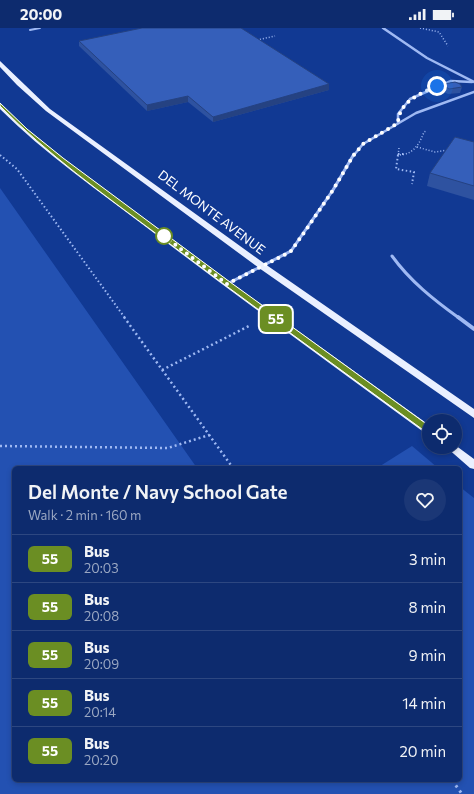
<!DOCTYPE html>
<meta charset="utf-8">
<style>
body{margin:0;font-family:Commissioner,sans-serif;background:#1b3776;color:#f1f3f6;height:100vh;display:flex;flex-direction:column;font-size:15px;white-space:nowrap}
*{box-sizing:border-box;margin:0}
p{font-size:13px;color:#9aa7c2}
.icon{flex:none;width:22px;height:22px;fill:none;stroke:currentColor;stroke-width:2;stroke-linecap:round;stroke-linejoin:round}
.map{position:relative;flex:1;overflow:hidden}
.details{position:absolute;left:12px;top:438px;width:450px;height:316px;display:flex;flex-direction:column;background:#0d2b6e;border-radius:6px;box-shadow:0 2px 6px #0003,0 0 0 1px #2d4781}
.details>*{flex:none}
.badge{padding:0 8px;border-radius:6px;font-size:14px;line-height:26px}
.buttons{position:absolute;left:422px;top:386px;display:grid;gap:8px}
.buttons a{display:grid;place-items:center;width:40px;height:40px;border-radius:50%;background:#0d2b6e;box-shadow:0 2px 6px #0003,0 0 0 1px #2d4781;font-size:20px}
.you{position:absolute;width:20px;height:20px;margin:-10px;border:3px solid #fff;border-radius:50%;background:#1a73e8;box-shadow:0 0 0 6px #1a73e833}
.map>.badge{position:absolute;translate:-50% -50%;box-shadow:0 0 0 2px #fff}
.round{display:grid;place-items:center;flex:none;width:42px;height:42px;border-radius:21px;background:#1b3776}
.overview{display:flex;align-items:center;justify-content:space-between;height:68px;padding:0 16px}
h1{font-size:19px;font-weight:600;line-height:30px}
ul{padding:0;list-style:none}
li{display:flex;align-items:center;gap:12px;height:48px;padding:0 16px;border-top:1px solid #2d4781}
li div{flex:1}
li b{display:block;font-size:15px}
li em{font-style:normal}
li .badge{min-width:44px;font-weight:700;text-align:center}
.status{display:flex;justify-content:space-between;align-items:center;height:28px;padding:0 20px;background:#0d2b6e;direction:ltr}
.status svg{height:11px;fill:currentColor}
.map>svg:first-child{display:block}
</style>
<div class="status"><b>20:00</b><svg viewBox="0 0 49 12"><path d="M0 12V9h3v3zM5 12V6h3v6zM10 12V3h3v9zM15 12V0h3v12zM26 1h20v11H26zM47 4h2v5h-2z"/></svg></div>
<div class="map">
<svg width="474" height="766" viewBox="0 0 474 766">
<rect width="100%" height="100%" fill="#113993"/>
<g fill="#2351b2">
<path d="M0,160l197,280h-183v312h446v-293l14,11v296h-474z"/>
<path d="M412,418l26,22h-61z"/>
</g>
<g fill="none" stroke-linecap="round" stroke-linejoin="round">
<g stroke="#9fb9f3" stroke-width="1.5" stroke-dasharray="1 2" stroke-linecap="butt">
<path d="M420,0l19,4 9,14"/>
<path d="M257,12l18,-4"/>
<path d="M417,119l18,5 13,-2"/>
<path d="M399,120l-1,7c15,0 21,-10 26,-23l2,-1"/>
</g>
<g stroke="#9fb9f3" stroke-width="2" stroke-dasharray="1.5 2.5" stroke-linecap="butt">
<path d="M398,126h7"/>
<path d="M0,127l17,14 108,149"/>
<path d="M398,127l-2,14 18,3 -2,12"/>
</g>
<g stroke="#9fb9f3" stroke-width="2.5" stroke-dasharray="2 3" stroke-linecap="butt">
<path d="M124,289l109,151"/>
<path d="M162,342l87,-44"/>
<path d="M0,418l168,2 41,-13"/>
</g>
<path stroke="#9fb9f3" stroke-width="3" stroke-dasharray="2.5 4" stroke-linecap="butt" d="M452,752l10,14"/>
<path stroke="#9fb9f3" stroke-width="2" d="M30,2l10,-2"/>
<g stroke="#9fb9f3" stroke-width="2.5">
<path d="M383,0l44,30 47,24"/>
<path d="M398,95v-9l12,-15 41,-18 21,1"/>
<path d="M354,127l9,-11 53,-31 58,-21"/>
</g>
<g stroke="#9fb9f3" stroke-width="3">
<path d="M392,228c18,25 42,44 67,62"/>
<path d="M227,256l64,-33 42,-61 21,-36"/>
</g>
<path stroke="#9fb9f3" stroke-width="4" d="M458,289l16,12"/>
<g fill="#eaf0ff" fill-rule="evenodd">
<path d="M0,33l50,48 215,155 209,145v9l-215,-150 -213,-157 -29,-26 -17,-18z"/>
<path d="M0,75l27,26 36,29 167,124 199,143v9l-4,-1c-92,-67 -184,-134 -275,-203 -51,-39 -105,-76 -150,-121z"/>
<path d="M455,417l19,14v10l-4,-1 -24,-21h9z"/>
</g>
</g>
<g fill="#2e52a0">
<path d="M79,13l250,43v6l-116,32 -25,-20 -41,9 -68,-65z"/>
<path d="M444,56l18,3 -2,6 -12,1 -4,-2 -1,-3z"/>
<path d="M474,114v58l-47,-14 3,-13z"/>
</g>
<g fill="#254282">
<path d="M329,56v6l-116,32v-5z"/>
<path d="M188,68v6l-41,9v-6z"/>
</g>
<g fill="#355fba" stroke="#254282">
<path d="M142,0h99l88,56 -116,33 -25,-21 -41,9 -68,-64z"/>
<path d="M455,54l5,2 2,3 -13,2 -4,-3 -1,-2z"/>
<path d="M455,109l19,5v44l-44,-13z"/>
</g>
<path fill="#6b8e23" stroke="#fff" d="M0,75l27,26 36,29 167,124 202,146v4h-6c-89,-65 -179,-130 -268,-197 -55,-41 -111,-81 -158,-129z"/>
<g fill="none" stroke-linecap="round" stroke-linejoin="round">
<path stroke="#fff" stroke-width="4" stroke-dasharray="0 7.2" d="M164,208l-3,-2 66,50 59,-30 5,-3 17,-24 25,-37 20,-34 10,-12 35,-21c1,-22 22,-29 39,-37"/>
</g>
<circle fill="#fff" stroke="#6b8e23" stroke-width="2" cx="164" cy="208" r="8"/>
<g text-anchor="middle" stroke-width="3" stroke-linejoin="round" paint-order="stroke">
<g font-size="13" fill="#fff" stroke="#113993">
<text transform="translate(212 184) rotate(37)" y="5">DEL MONTE AVENUE</text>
</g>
</g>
</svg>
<div class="buttons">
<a><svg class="icon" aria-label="locate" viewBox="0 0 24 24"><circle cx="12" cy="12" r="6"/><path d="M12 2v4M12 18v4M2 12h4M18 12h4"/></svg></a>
</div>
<div class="you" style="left:437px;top:58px"></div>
<b class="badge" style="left:276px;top:291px;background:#6b8e23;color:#fff">55</b>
<section class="details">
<div class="overview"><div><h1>Del Monte / Navy School Gate</h1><p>Walk · 2 min · 160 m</p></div><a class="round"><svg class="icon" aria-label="heart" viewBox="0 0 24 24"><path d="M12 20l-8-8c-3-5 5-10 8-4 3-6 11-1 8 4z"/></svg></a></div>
<ul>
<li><span class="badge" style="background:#6b8e23;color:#fff">55</span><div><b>Bus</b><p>20:03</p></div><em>3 min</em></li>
<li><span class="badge" style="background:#6b8e23;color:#fff">55</span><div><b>Bus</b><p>20:08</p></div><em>8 min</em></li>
<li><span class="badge" style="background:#6b8e23;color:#fff">55</span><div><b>Bus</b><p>20:09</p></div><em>9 min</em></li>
<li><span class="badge" style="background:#6b8e23;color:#fff">55</span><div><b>Bus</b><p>20:14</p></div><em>14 min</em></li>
<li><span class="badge" style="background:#6b8e23;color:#fff">55</span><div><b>Bus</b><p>20:20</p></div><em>20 min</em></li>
</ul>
</section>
</div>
